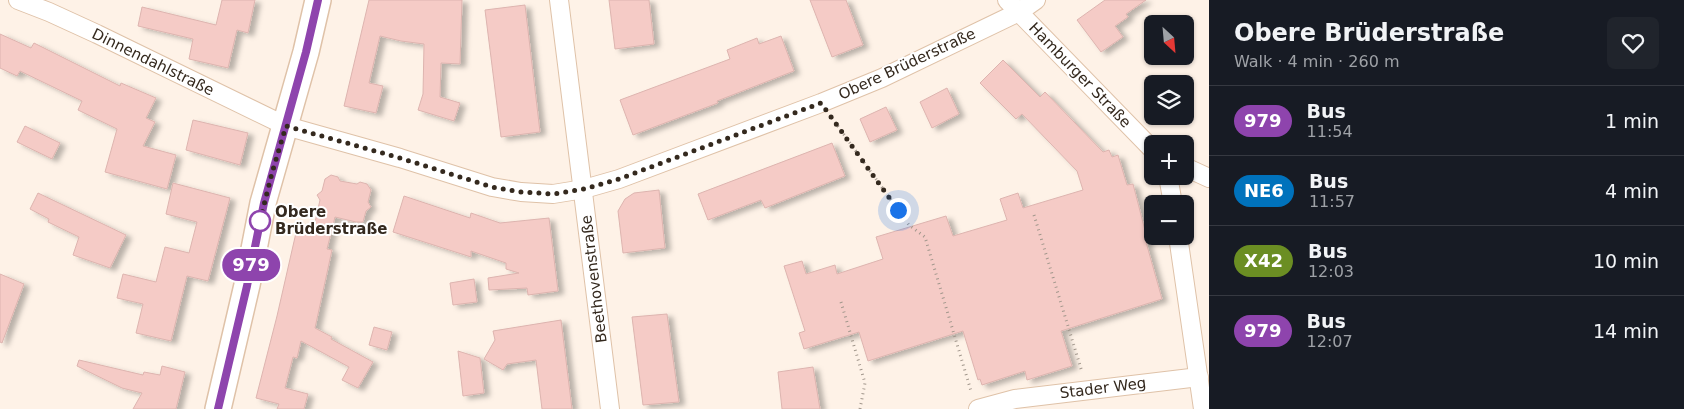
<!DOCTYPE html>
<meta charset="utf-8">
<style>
body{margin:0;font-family:"DejaVu Sans",sans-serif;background:#20242c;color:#f1f3f6;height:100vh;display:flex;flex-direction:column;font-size:19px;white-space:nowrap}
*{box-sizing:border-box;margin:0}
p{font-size:16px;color:#9ea1a6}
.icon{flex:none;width:28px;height:28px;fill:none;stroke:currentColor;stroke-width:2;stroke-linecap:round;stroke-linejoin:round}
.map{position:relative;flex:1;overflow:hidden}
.panel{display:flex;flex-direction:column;background:#171b24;width:475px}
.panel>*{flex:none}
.badge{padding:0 10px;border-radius:16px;font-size:18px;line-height:32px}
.needle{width:32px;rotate:154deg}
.tools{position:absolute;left:1144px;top:15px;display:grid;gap:10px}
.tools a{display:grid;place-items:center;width:50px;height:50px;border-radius:8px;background:#171b24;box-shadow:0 1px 4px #0004;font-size:25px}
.you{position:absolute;width:25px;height:25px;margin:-12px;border:4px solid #fff;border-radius:50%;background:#1a73e8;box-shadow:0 0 0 8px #1a73e833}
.map>.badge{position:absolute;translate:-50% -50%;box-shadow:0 0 0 2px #fff}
.round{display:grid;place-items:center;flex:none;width:52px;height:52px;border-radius:8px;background:#20242c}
.headline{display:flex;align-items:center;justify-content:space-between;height:85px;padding:0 25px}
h1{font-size:24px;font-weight:800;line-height:38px}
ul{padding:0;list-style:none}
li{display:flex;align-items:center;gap:15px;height:70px;padding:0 25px;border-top:1px solid #363941}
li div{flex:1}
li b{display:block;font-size:19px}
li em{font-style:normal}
li .badge{min-width:55px;font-weight:700;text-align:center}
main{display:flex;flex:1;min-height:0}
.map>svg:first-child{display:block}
</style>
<main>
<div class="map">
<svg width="1209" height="409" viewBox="0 0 1209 409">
<defs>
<filter id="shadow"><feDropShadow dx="5.5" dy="3" stdDeviation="2.5" flood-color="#0004"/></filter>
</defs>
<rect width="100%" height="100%" fill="#fef2e7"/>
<g fill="#f5cbc6" stroke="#ddb4af" filter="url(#shadow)">
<path d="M222,0h33l-7,33 -11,-3 -9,38 -39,-9 4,-20 -55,-13 4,-19 74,18z"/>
<path d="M369,0h93l-2,64 -19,-1 -1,34 20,6 -6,18 -36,-11 5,-16 1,-50 -23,-3 -21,-5 -11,47 14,3 -7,27 -32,-7z"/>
<path d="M609,0h40l5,44 -39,5z"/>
<path d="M810,0h36l17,45 -31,12z"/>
<path d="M1105,0h41l-20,14 2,3 -13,9 8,11 -22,15 -24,-32z"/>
<path d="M525,5l15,127 -39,5 -16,-127z"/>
<path d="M0,34l31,14 3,-5 86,43 1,-3 35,15 -10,20 9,4 -12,24 33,9 -9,34 -62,-17 12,-43 -39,-19 4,-9 -62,-30 -3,5 -17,-8z"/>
<path d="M781,36l13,35 -77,30 1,2 -85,32 -13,-35 110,-41 -3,-9 30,-12 2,6z"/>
<path d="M1003,60l37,37 5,-5 58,60 6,-2 3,7 6,-2 9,30 6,-1 15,58h-2l16,57 -101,32 11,35 -45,14 -2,-9 -43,14 -2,-6 -2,1 -15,-49 -95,30 -9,-29 -55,17 -5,-16 6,-2 -21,-65 18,-5 4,13 29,-9 2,9 46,-15 -7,-22 70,-21 7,20 54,-16 -7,-21 18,-6 5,15 60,-18 -6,-19 -55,-57 -6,5 -36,-36z"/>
<path d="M947,88l12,26 -27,14 -12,-26z"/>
<path d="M886,107l11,23 -27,12 -10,-23z"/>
<path d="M193,120l55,13 -8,32 -54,-15z"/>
<path d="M25,126l35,17 -8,16 -35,-17z"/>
<path d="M832,143l13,33 -80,32 -4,-8 -53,20 -10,-26z"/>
<path d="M331,175l7,2 2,4 17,3 3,-2 7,2 4,6 -3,12 3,5 -5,4 -3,11h-7l-21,-5 -8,32 5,1 -17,78 17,9 -1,2 42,23 -15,26 -16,-8 7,-13 -48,-26 -4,17 -4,-1 -8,31 23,6 -4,15h-27l2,-5 -23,-6 21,-82 21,-92 16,3 6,-27 -3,-5 5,-4 3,-12z"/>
<path d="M173,183l57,15 -22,83 -21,-5 -16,65 -35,-8 7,-29 -26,-6 6,-24 33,8 9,-35 24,6 8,-31 -31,-8z"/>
<path d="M659,190l6,58 -42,5 -5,-42 7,-12 9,-6z"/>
<path d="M38,193l88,42 -16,33 -37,-13 6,-18 -31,-15 1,-3 -19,-10z"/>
<path d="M404,196l66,22 1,-5 29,10 49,-5 9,73 -30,4 -1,-7 -38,2 -1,-12 31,-5 -13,-4v-6l-35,-12v6l-78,-25z"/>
<path d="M0,274l24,10 -22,59 -2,-1z"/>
<path d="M474,279l3,23 -24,3 -3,-22z"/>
<path d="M667,314l12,88 -36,3 -11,-88z"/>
<path d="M561,320l11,89h-30l-6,-49 -29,4 -4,6 -19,-11 11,-19 -2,-9z"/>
<path d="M374,327l18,5 -5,18 -18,-5z"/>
<path d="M458,351l22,7 4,35 -21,3z"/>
<path d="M79,360l64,15 1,-3 16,3 2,-9 23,6 -9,37h-43l9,-16 -20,-5 -45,-22z"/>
<path d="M813,367l7,42h-38l-4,-37z"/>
</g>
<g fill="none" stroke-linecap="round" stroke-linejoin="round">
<g stroke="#dfc2a8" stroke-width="20">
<g id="street">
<path d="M18,0l31,12 48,22 189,92 114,32 92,29 29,5 32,2 31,-5 35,-10 202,-76 61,-25 137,-66 17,-12"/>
<path d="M559,0l51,409"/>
<path d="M1007,0l145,149"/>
<path d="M1185,167l24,11"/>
<path d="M1168,176l5,28"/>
<path d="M1178,236l25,173"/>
<path d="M978,409l37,-10 184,-22"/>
</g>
</g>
<g stroke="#dfc2a8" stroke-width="28">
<path id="secondary" d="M218,409l29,-124 16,-82 43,-151 12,-52"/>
</g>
<g stroke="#a2978c" stroke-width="3" stroke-dasharray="1 4" stroke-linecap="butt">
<path d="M832,118l77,107 16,12 46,154"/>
<path d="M1034,215l48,157"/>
<path d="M841,302l24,81 -5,26"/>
</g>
<use href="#street" stroke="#fff" stroke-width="18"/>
<use href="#secondary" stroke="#fff" stroke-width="25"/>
</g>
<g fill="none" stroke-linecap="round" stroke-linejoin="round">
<g stroke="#fff" stroke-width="11">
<path id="line" d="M218,409l29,-123 17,-83 42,-151 12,-52"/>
</g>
<use href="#line" stroke="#8e44ad" stroke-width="8"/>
<path stroke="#34291e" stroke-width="5" stroke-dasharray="0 9" d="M260,221l-1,4 13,-52 14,-47 114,32 92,29 29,5 32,2 31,-5 35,-10 202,-76 77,107"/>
</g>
<circle fill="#fff" stroke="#8e44ad" stroke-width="2.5" cx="260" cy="221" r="10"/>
<g text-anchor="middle" stroke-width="4" stroke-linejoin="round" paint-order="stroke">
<g font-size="15" fill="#34291e" stroke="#fff">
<text transform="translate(153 62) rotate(26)" y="5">Dinnendahlstraße</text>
<text transform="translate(907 64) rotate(-25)" y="5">Obere Brüderstraße</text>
<text transform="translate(1080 75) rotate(46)" y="5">Hamburger Straße</text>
<text transform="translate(594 279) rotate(-97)" y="5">Beethovenstraße</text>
<text transform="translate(1103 388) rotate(-7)" y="5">Stader Weg</text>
</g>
<g font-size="15" font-weight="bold" fill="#34291e" stroke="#fff" text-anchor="start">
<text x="275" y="217">Obere<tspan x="275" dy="17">Brüderstraße</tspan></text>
</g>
</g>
</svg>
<div class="tools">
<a><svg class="needle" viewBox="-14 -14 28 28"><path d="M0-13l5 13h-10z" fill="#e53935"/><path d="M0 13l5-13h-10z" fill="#9ea1a6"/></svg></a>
<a><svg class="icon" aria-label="layers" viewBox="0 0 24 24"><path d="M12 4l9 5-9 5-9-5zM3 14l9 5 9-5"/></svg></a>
<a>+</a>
<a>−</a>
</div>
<div class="you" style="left:898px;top:210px"></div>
<b class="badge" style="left:251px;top:265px;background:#8e44ad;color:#fff">979</b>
</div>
<section class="panel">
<div class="headline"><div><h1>Obere Brüderstraße</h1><p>Walk · 4 min · 260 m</p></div><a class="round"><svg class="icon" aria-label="heart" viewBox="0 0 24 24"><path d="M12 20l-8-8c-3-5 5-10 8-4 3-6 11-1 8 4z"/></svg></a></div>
<ul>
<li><span class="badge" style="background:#8e44ad;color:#fff">979</span><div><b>Bus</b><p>11:54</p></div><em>1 min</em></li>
<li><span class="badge" style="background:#0072bc;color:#fff">NE6</span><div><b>Bus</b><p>11:57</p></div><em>4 min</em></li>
<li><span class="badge" style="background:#6b8e23;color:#fff">X42</span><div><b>Bus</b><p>12:03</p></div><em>10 min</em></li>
<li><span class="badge" style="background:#8e44ad;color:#fff">979</span><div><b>Bus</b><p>12:07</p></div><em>14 min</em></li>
</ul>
</section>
</main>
